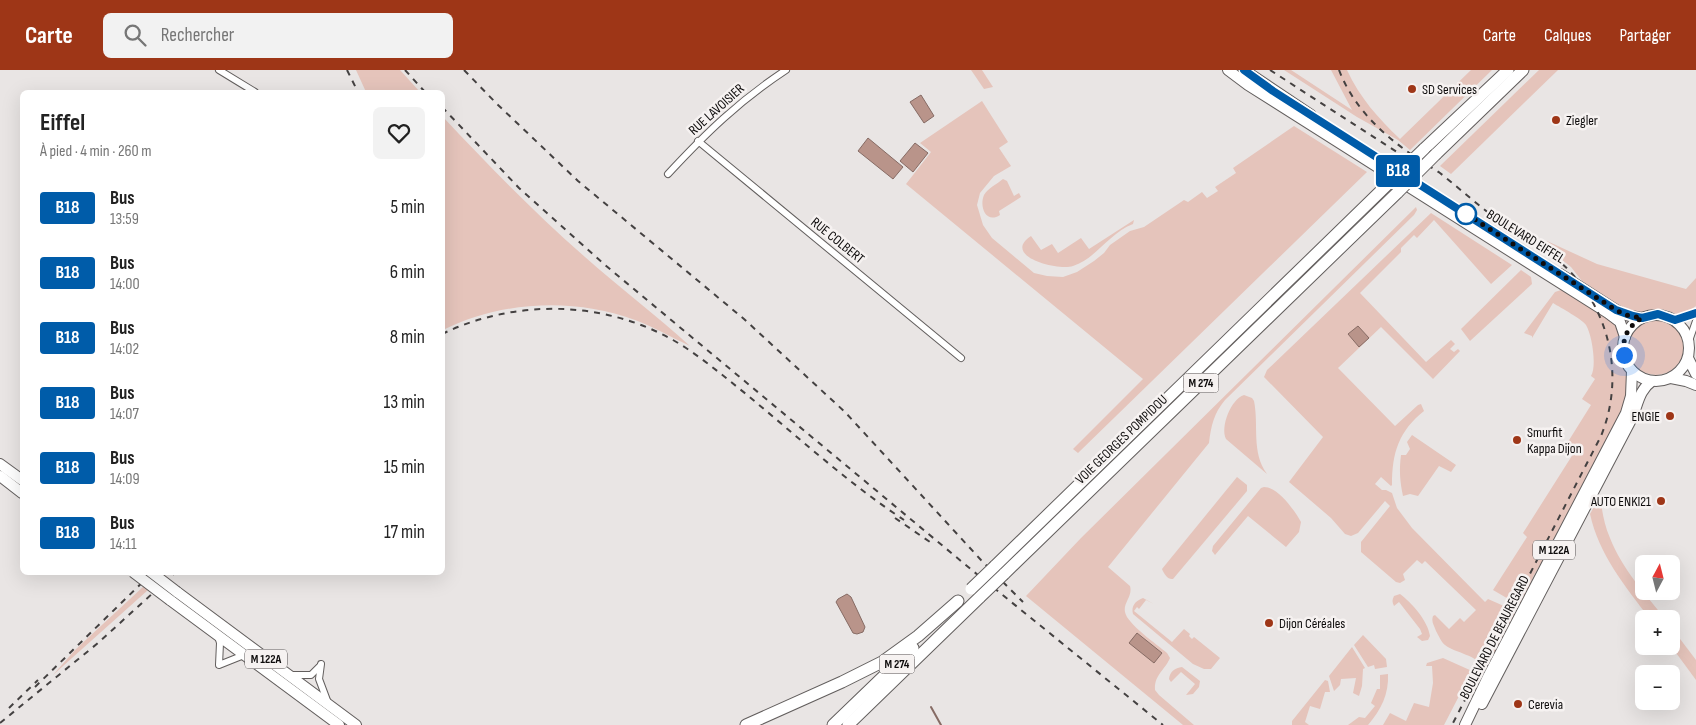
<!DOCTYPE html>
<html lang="fr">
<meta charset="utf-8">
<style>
body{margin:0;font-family:"Sofia Sans Condensed",sans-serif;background:#f2f2f2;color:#222;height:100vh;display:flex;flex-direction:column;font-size:19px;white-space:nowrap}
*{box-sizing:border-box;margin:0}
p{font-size:16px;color:#767676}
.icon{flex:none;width:28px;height:28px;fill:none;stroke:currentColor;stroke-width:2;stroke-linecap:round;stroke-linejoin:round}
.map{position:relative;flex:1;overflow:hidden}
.drawer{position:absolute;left:20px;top:20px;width:425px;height:485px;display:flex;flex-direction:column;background:#fff;border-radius:8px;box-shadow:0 5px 20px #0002}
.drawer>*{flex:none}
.badge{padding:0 10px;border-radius:4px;font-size:18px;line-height:32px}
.needle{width:32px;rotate:7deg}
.fabs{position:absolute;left:1635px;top:485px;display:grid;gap:10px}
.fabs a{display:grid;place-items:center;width:45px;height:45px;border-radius:8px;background:#fff;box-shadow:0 5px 20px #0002;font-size:25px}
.you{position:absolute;width:25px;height:25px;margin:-12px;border:4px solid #fff;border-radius:50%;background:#1a73e8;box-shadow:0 0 0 8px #1a73e833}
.map>.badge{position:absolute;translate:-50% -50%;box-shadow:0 0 0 2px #fff}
.round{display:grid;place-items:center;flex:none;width:52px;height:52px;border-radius:8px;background:#f2f2f2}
.headline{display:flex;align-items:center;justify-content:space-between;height:85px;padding:0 20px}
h1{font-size:24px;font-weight:700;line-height:38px}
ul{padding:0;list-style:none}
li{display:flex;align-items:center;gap:15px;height:65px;padding:0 20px}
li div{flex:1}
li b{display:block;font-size:19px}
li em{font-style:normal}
li .badge{min-width:55px;font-weight:700;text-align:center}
header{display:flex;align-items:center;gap:30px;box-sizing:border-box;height:70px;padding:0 25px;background:#9e3617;color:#fff}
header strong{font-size:24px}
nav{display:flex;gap:28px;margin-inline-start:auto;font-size:18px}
.search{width:350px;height:45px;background:#f2f2f2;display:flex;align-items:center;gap:12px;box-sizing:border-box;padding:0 18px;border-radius:8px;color:#767676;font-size:19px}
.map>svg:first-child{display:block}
</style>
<header>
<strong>Carte</strong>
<div class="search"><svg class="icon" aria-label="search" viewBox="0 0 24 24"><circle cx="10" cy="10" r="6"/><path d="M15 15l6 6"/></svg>Rechercher</div>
<nav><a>Carte</a><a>Calques</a><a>Partager</a></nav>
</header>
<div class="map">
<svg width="1696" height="655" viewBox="0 0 1696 655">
<rect width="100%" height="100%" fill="#e9e5e4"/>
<g fill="#e5c4bb">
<path d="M356,0h44l20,22h-54z"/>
<path d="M971,0h11l11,17 -9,2z"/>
<path d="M1284,0h7l61,40 -21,-40h16c13,28 31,48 53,69l71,-69h21l-82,80 -12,-10 -41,-23z"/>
<path d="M1539,0h19l-107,104 -11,-8z"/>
<path d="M982,31l26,41 -9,6 12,18 -17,10 -14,17 -3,12 6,20 9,13 42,35 13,3 16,1 14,-5 17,-11 10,-8 6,-8 20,-14 14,-4 40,-27 4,2 14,-10 5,6 11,-7 -3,-4 21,-14 -3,-5 61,-42 73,46 -289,281 -5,-4 70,-70 -237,-195 25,-32 -11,-9z"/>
<path d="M443,47c45,48 92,96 142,140 34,30 71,58 105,89 -19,-9 -36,-19 -55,-26 -62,-23 -133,-19 -192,10z"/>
<path d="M1003,109l4,2 7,15 5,-3 2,4 -22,14 1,4c-14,9 -21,-8 -16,-20 4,-7 13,-11 19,-16z"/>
<path d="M1416,137l1,3 -3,5 -189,185c-11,13 -14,26 -16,43l-101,124 22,19c3,10 -7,17 -5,26 2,12 33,33 42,41l3,5c-5,12 -16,17 -15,32l4,5 35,30h-11l-157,-129 55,-58z"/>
<path d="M1431,143l81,52 -21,19 -57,-64 -17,18 -3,-3 -13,13v4l-41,41 66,69 25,-22 4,4 -5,5 4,3 4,-3 2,2 -27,28 -52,-52 -43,41 57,58 23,-21 3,-1 3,7c-25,20 -32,41 -32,74l-1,1 -10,-9 -6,7 7,6h4l6,3 5,15 15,20 73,74 3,-3 25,11 3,4 -26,53 -7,1c-5,-13 -28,-15 -38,-23 -4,-3 -6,-9 -9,-14 -2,-6 -5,-9 -3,-15l2,-1 14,14 11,-11 4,4 12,-12 -51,-49 -3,3 -5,-4 -14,14 2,6 -5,3 -4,-1 -35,-30v-10l29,-36 -5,-5 -27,32 -7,3 -6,-2 -14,-16 -42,-36 34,-45 -59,-60 3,-7z"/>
<path d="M1134,150l-1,4c-24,9 -36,34 -60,42 -16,5 -72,-10 -42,-30l10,14 11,-6 6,9 23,-15 8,11z"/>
<path d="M1547,171l50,23 89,25 10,-11v28l-12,8 -5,1 -13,-5 -9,-1 -17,4 -11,-1 -47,-31 -11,-14 -20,-16 -8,-4z"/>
<path d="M1521,200l10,7 1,7 -62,57 -9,-12z"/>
<path d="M1564,219l41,24 14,14v26l9,22 1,15 -8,27 -69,129 -18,29 -12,28 -5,1 -24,-14 34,-53 -4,-4 52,-82 -9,-6 25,-40 -9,-6 13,-20 -4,-3c6,-10 1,-41 -5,-51 -4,-6 -25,-17 -33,-22l-21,35v-2l-8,-3 31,-41z"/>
<circle cx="1656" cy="277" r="28"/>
<path d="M1244,325l8,3 2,3c5,24 -3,51 13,73l-41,-35c-6,-12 5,-40 18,-44z"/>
<path d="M1412,365l44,30 -5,7 -12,-6 -21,30 -8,-2 -7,2c-3,-14 -4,-26 -2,-41h5l4,-6 -3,-7z"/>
<path d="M1237,407l10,8v6l-74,88c-5,1 -9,-5 -11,-10z"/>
<path d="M1264,417c14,0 31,24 37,35l-2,10 -13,15 -38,-31 -33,39 -3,-4 1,-5 48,-58z"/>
<path d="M1600,426c2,14 4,29 10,42 12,31 35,55 55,81h-15c-25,-33 -51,-64 -60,-105z"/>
<path d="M158,503h9l-114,102 22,-25z"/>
<path d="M1400,524c12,9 28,27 30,42l-2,4 -6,1 -5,-4 5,-3 -2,-5 -21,-27 -5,4c-2,-4 -2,-6 0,-10z"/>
<path d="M1143,528l11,6 -8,-4 -7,9 -2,-2 -3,4 38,31 12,-13 6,5 -1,2 3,3 2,-2 26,21 -9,11h-7l-11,-5 -60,-50c-2,-8 2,-13 10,-16z"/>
<path d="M1671,557l25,33v20l-25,-34z"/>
<path d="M1363,565l23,24 1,8 -12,2 -1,-4 -6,2 -14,-22z"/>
<path d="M1352,577l13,21 -2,1 -1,17 -3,10 -6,-3 3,-15 -15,1 -1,6 -6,6 -5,-15z"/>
<path d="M1443,588l29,13 -28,54h-61l7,-12 16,8 8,-18 15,4 4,-24 -1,-17h-6l1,-3z"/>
<path d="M1182,597l18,14 -1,6 -6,7 -7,1 9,-11 -14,-12 -10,10 -2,-3c1,-8 6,-11 13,-12z"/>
<path d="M1388,604c1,20 -7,36 -20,51h-20l11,-8 6,1 10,-12 -4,-3 6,-14h3v-14z"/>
<path d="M1325,610l3,1 2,11h-5l-5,17 -10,-3 -5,16 4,3h-17v-4z"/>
</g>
<g fill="#b9948a" stroke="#866b64">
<path d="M921,25l13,21 -10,7 -14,-21z"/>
<path d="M868,68l35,29 -10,12 -35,-28z"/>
<path d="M915,73l13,10 -15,19 -13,-11z"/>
<path d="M1358,256l11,12 -10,9 -11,-13z"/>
<path d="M847,524l4,3 14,30 -2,5 -6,2 -4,-1 -17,-31 2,-3z"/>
<path d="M1137,563l25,20 -8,10 -25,-20z"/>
</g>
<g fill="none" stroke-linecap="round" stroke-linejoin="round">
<path stroke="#866b64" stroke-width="2" d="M931,637l10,18"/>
<g stroke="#625e5d" stroke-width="8">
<g id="street">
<path d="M219,0l36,22"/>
<path d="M698,71l263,217"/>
<path d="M668,104c38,-41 71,-73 118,-104"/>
<path d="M1675,250l21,-7"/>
<path d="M1689,271l7,-20"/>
<path d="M218,566l2,7 -1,22 25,-10"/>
<path d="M321,594l-2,15 9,24"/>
<path d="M290,605h21l8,-8"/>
</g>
</g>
<g stroke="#625e5d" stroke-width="12">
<g id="primary">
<path d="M1228,0l20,15 360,228 12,9 5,15"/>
<path d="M1244,0l67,45"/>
<path d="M1560,204l56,36 10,5 15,3"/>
<circle cx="1656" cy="278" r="33"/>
<path d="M1688,288l8,16"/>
<path d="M1671,308l15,3 10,4"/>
<path d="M0,394l22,16"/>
<path d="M0,406l22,17"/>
<path d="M177,522l179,133"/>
<path d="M170,530l169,125"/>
<path d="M1482,634l150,-286c6,-14 7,-28 20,-37"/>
<path d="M1465,655l24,-50 137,-262 5,-17 1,-25"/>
</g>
</g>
<g stroke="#625e5d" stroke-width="13">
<g id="highway">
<path d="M1424,79l84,-79"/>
<path d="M1436,84l87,-84"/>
<path d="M995,496l394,-383"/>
<path d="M1004,504l394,-382"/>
<path d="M746,655l96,-43 40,-20 36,-26 40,-35"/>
<path d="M833,655l80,-77"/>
<path d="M848,655l132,-128"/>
</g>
</g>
<use href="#street" stroke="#fff" stroke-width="6"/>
<use href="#primary" stroke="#fff" stroke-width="10"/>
<use href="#highway" stroke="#fff" stroke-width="11"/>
<g stroke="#444141" stroke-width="2" stroke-dasharray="6 6" stroke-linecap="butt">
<path d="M347,0l11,22"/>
<path d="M405,0l20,22"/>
<path d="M464,0l32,33 82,78 166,138 101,93 136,148 42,42"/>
<path d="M1270,0l133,86"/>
<path d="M1339,0c15,39 45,66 79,89 7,5 15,9 22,14 20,16 39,33 59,48 19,14 42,25 60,40 50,43 67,114 42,175l-149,289"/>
<path d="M442,37l77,81 86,77 368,306 190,154"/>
<path d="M442,264c73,-35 160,-34 231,6 26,15 49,35 73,54 52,43 102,89 158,126"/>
<path d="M895,448l35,24"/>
<path d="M35,617l118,-115"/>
<path d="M9,638l29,-28"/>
<path d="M0,653l98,-80 78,-71"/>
</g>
<g stroke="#625e5d" stroke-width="12" stroke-linecap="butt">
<g id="primary-bridge">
<path d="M133,502l37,28"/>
<path d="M151,502l26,20"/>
</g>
</g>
<g stroke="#625e5d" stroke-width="13" stroke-linecap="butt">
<g id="highway-bridge">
<path d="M1389,113l35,-34"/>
<path d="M1398,122l38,-38"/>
<path d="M971,519l24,-23"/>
<path d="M980,527l24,-23"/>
</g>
</g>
<use href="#primary-bridge" stroke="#fff" stroke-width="10"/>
<use href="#highway-bridge" stroke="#fff" stroke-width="11"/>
</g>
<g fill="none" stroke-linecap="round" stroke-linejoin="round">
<g stroke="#fff" stroke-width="11">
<path id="line" d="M1244,0l29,21 343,219 17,6 9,2 16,-4 17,6 21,-7"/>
</g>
<use href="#line" stroke="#005ca9" stroke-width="8"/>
<path stroke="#0e0c0c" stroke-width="5" stroke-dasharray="0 9" d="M1466,144l-3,-2 153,98 10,5 16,3c-15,9 -20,20 -18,37"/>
</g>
<g fill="#9e3617" stroke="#f6f2f1" stroke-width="2">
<circle cx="1412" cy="19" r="5"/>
<circle cx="1556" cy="50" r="5"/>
<circle cx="1670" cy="346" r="5"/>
<circle cx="1517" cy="370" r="5"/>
<circle cx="1661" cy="431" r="5"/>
<circle cx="1269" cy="553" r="5"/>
<circle cx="1518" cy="634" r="5"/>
</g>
<circle fill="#fff" stroke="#005ca9" stroke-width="2.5" cx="1466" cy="144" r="10"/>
<g text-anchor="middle" stroke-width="5" stroke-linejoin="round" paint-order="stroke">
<g fill="#f6f2f1" stroke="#545151" stroke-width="1">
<rect x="1183.5" y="303.5" width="35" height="19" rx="4"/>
<rect x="1533" y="470.5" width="42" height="19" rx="4"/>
<rect x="245" y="579.5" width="42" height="19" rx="4"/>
<rect x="879.5" y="584.5" width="35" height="19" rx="4"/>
</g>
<g font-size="12" font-weight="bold" fill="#0e0c0c">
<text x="1201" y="317">M 274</text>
<text x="1554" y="484">M 122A</text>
<text x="266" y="593">M 122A</text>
<text x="897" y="598">M 274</text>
</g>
<g font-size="14" fill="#0e0c0c" stroke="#f6f2f1" text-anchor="start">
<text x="1422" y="24">SD Services</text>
<text x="1566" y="55">Ziegler</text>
<text x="1660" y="351" text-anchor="end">ENGIE</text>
<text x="1527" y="367">Smurfit<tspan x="1527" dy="16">Kappa Dijon</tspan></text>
<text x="1651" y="436" text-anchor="end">AUTO ENKI21</text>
<text x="1279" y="558">Dijon Céréales</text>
<text x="1528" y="639">Cerevia</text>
</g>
<g font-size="14" fill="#0e0c0c" stroke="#f6f2f1">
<text transform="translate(716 39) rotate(-42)" y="5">RUE LAVOISIER</text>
<text transform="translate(1526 166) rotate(32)" y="5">BOULEVARD EIFFEL</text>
<text transform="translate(838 170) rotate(39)" y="5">RUE COLBERT</text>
<text transform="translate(1121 369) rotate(-44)" y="5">VOIE GEORGES POMPIDOU</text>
<text transform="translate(1494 567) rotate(-63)" y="5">BOULEVARD DE BEAUREGARD</text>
</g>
</g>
</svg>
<div class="fabs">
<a><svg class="needle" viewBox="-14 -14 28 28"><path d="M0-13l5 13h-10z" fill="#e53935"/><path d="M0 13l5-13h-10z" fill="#767676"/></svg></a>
<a>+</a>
<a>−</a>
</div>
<div class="you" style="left:1624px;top:285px"></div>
<b class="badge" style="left:1398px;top:101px;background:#005ca9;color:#fff">B18</b>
<section class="drawer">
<div class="headline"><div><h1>Eiffel</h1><p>À pied · 4 min · 260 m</p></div><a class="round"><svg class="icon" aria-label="heart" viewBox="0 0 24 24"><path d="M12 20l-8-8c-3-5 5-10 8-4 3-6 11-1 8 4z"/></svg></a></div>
<ul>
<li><span class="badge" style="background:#005ca9;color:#fff">B18</span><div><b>Bus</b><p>13:59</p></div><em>5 min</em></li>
<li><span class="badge" style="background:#005ca9;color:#fff">B18</span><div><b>Bus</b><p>14:00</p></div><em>6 min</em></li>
<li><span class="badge" style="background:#005ca9;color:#fff">B18</span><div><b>Bus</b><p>14:02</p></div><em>8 min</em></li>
<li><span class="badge" style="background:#005ca9;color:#fff">B18</span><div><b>Bus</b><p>14:07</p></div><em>13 min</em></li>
<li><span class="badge" style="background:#005ca9;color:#fff">B18</span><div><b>Bus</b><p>14:09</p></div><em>15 min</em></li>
<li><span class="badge" style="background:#005ca9;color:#fff">B18</span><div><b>Bus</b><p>14:11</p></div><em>17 min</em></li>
</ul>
</section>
</div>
